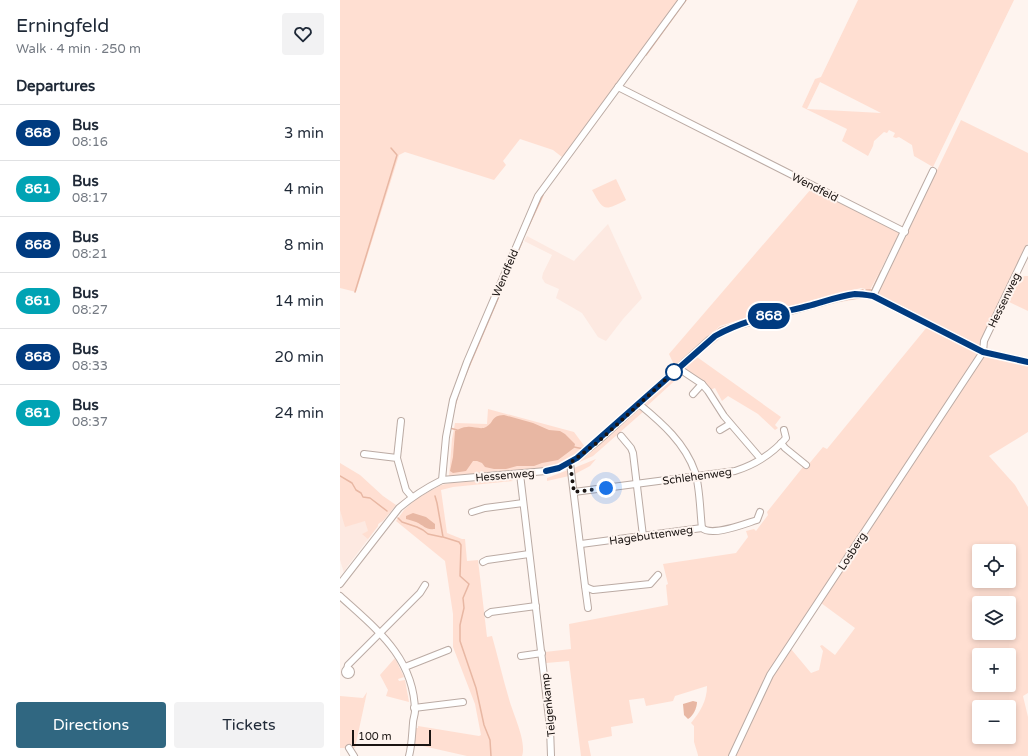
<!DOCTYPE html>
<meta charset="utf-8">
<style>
body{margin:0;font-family:"Varela Round",sans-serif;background:#f2f2f3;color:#1f2937;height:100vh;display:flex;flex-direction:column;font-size:15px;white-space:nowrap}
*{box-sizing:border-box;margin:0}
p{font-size:13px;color:#747a83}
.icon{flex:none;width:22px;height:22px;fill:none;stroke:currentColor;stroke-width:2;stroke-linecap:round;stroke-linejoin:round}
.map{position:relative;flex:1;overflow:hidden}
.sheet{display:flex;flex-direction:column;background:#fff;width:340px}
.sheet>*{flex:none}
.badge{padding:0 8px;border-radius:13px;font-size:14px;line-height:26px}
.tools{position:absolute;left:632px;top:544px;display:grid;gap:8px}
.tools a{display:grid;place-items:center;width:44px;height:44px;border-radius:4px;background:#fff;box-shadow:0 2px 6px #0003;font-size:20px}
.scale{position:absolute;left:12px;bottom:10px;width:79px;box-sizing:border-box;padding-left:4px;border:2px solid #1a1412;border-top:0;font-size:11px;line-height:14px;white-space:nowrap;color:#1a1412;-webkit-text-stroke:3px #fef4ef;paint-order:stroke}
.you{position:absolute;width:20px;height:20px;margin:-10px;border:3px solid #fff;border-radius:50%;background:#1a73e8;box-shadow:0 0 0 6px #1a73e833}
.map>.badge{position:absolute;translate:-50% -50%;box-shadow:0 0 0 2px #fff}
h2{padding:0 16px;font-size:15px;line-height:36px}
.round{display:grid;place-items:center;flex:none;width:42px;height:42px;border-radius:4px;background:#f2f2f3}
.overview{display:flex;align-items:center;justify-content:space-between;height:68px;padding:0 16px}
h1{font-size:19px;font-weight:600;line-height:30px}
.primary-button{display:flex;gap:8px;margin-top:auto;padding:8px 16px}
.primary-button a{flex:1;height:46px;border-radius:4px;background:#306781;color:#fff;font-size:16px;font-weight:600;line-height:46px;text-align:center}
.primary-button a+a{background:#f2f2f3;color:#1f2937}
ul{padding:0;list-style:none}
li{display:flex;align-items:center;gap:12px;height:56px;padding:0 16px;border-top:1px solid #e0e1e3}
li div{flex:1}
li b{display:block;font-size:15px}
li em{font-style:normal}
li .badge{min-width:44px;font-weight:700;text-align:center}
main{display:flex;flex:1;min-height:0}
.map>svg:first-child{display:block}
</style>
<main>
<section class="sheet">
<div class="overview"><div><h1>Erningfeld</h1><p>Walk · 4 min · 250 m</p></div><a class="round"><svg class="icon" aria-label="heart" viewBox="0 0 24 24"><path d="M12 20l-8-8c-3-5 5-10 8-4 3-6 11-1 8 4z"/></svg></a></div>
<h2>Departures</h2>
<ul>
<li><span class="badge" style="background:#003b80;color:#fff">868</span><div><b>Bus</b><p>08:16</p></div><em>3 min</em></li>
<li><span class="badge" style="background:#00a3b4;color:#fff">861</span><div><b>Bus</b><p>08:17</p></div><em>4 min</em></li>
<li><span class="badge" style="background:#003b80;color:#fff">868</span><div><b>Bus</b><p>08:21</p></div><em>8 min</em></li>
<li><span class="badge" style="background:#00a3b4;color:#fff">861</span><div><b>Bus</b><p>08:27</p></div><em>14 min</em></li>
<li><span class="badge" style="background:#003b80;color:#fff">868</span><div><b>Bus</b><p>08:33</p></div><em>20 min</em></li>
<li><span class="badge" style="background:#00a3b4;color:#fff">861</span><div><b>Bus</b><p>08:37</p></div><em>24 min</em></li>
</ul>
<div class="primary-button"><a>Directions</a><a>Tickets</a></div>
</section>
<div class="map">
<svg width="688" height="756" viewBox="0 0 688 756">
<rect width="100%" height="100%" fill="#fef4ef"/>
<g fill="#fde9e1">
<path d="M268,224l34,74 -19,21 -17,22 -8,-4 -16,-24 -26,-15 3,-9 -14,-6 -3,-5 1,-5 9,-18 -28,-14 3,-5 47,25z"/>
<path d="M0,491l39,31 -1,4 -31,41 -3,6 -4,-13z"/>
</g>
<g fill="#ffdfd2" fill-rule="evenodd">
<path d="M0,0h339l-117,157 -9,-7 -33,-11 -17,22 3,4 -12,15 -89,-28 -6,3 -43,137 -16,-4z"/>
<path d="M518,0h156l-81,167 -19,-11 -2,-11 -13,-8 -3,1 -3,-1 2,-4 -6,-3 -2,3 -3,-1 -10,9 -1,5 -5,10 -26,-15 5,-12 -45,-22 13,-28 6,-2zM480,82l61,31 -74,-4z"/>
<path d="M621,120l67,33v90l-48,102 1,1 -2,1 -101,-51 -2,-3 31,-60z"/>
<path d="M276,179l10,21c-22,11 -22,12 -34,-10z"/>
<path d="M471,189l89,44 -30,57 -9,-2 -99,25 -42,13 -45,41 -6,-13z"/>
<path d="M686,276h2v35l-21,-10 11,-24z"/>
<path d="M517,297l11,1c-43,4 -89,20 -131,32l-11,4 -29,23 84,60 -6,8 3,3 -3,2 -17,-16 -30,-18 -6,5 -7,-13 -5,2c-5,-10 -16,-14 -25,-20v-5l26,-24 17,-10 122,-33z"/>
<path d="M587,327l49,25 1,5 -210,319 -38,80h-31v-1l-4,-13v-16l-3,-3c9,-11 16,-22 16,-37l-32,10 -2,5 -27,5 -2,-8 -15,2 4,23 -22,4 1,9 -24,5 3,15h-10l-12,-95 -23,2 -1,-11 26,-3 -2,-25 99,-19 -2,-20 2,-1 -5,-20 73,-11 12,-16 -2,-6 8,-2 2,2 12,-16 -1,-3 36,-45 5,-2 15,-18 4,2z"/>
<path d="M646,356l42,9v67l-39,24 26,29 13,22v186l-5,3 5,21v39h-293l36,-77 20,-30 20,24 8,-3 4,-19 -3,-5 2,-1 13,10 20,-27 -34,-25 160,-243zM639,551h30v30h-30zM639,603h30v30h-30zM639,655h30v30h-30zM639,707h30v30h-30z"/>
<path d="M337,373l5,1 -35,32 -2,-3 1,-2z"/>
<path d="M299,408l5,3 -51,45 -18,8z"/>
<path d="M148,409l86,23 11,15 -18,14 -21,8 -61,3 -36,5 3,-38 3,-16 32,1z"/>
<path d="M256,459l-6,7 -15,8 -1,-6z"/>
<path d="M0,463l20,12 23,21 13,9 -13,16 -5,3v2l-10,13 -6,-5 6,-3 -3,-10 -20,6 -5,-17z"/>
<path d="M228,470l1,6 -22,5v-3z"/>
<path d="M170,479l3,2 -60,6 -12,3 6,43 15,6h3l2,22 11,-1 9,77 5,-1c6,21 11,43 17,63 4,15 18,43 13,57h-55l-53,-12 1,-16h3v-2l61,10 2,-1 -6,-31 -22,-57v-33l-8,-53 -49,-40 8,-11 13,-12 24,-13 10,-2z"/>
<path d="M55,658l9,19 -6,2 1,2 6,-1 4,22 -23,-6 2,-6 -8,-15z"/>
<path d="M27,692l-12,56h-15v-52l23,2z"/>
</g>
<g fill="#e8b7a3">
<path d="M164,415l29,8 16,7 11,1 5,3 10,10 -1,4 -16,12 -16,3 -8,3h-17l-11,3h-12l-9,-2 -3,-4 -5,-2h-4l-7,10 -13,2 -3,-2 3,-14 2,-26c4,-2 8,-4 12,-4 6,-1 14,3 19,0 9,-5 4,-11 18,-12z"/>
<path d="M73,513l13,4 9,7v5c-10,1 -10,-3 -19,-7 -3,-1 -6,-2 -10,-3v-3z"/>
<path d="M353,701l4,1c0,6 -4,14 -9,17l-4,-4 -1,-11z"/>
</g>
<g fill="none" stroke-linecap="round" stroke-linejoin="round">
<g stroke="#e8b7a3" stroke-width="1.5">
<path d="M306,55l40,-55"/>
<path d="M185,234l18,-39"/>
<path d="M526,290h6l9,-19"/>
<path d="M15,292l42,-137 -6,-7"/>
<path d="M367,338l13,-10 41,-13 102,-25"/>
<path d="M125,376l57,-134"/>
<path d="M114,409l5,-18"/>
<path d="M110,428l7,2"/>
<path d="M234,447l10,2"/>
<path d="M0,476l12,7 4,7 5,3 2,4 7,1 17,13"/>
<path d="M95,496l2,7 6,34 16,5 2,3 -1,31 9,8 -6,14 1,10 -4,17v16l16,47 8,37 6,15 1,16"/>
<path d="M58,518l4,4 15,5 6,3 5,4 14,3"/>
</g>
<g stroke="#bbaba4" stroke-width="8">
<g id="minor">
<path d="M278,87l287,145"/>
<path d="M533,296l60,-125"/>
<path d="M338,368l24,16 6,7 16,25 36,42"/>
<path d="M353,394l9,-10"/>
<path d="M299,404c23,19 46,39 56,68 5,15 5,40 7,56"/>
<path d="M380,430l10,-6"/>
<path d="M281,436l10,12 2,5 10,83"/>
<path d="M441,443l4,5 21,17"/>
<path d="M24,454l33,4 9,32 6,7"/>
<path d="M57,458l4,-37"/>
<path d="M230,463l15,123 3,2 5,2 57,-6 8,-9"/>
<path d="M180,474l30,253 1,29"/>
<path d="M102,480l4,-43 7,-37 14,-38 71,-166 144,-196"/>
<path d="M234,492l161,-21c19,-6 38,-18 51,-33l-2,-8"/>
<path d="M132,512l13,-4 38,-5"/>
<path d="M241,544l121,-16c10,9 42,-4 55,-8l3,-8"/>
<path d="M143,562l4,-2 42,-6"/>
<path d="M0,584l59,-76c13,-11 27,-20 43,-28l104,-9 13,-3 18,-10 20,-16 112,-102 17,-10 10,-4 102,-28c12,-3 23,-5 35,-2l110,56 45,10"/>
<path d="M245,586l3,22"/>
<path d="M0,596c36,33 74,61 75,115 0,4 -2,8 -2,12 -1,11 -1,22 -4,33"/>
<path d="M148,614l3,-2 45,-6"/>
<path d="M181,656l21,-3"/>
<path d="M65,667l43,-17"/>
<circle cx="8" cy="672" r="3"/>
<path d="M7,669l1,-4 72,-72 5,-8"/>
<path d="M74,708l49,-6"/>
<path d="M9,748l5,8"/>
<path d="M392,756l38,-81 213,-323 1,-11 44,-92"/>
</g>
</g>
<use href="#minor" stroke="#fff" stroke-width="6"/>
</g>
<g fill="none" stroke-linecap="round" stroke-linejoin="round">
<g stroke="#fff" stroke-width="9">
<path id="line" d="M206,471l13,-3 18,-10 138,-122c28,-16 61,-22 93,-30 15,-4 31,-10 47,-12 6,0 12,1 18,2l110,56 45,10"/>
</g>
<use href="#line" stroke="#003b80" stroke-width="6"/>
<path stroke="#1a1412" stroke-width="4" stroke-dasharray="0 7.2" d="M266,488l-32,4 -4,-29 28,-21 76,-70"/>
</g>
<circle fill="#fff" stroke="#003b80" stroke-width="2" cx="334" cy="372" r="8"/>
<g text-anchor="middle" stroke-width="4" stroke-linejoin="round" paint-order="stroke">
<g font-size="11" fill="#1a1412" stroke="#fef4ef">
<text transform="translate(475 187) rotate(27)" y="4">Wendfeld</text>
<text transform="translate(165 273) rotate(-67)" y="4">Wendfeld</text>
<text transform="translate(664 300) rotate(-64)" y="4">Hessenweg</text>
<text transform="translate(165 475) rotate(-5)" y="4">Hessenweg</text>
<text transform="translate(357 476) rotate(-8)" y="4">Schlehenweg</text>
<text transform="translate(311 535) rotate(-8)" y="4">Hagebuttenweg</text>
<text transform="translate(512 551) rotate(-57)" y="4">Losberg</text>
<text transform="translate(208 705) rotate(-96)" y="4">Telgenkamp</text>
</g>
</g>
</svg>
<div class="tools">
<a><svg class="icon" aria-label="locate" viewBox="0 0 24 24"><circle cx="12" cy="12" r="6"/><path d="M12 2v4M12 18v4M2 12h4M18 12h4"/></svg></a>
<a><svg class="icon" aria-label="layers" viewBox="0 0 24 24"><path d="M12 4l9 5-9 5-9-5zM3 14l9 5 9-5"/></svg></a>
<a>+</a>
<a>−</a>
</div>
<div class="scale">100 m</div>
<div class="you" style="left:266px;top:488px"></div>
<b class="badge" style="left:429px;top:316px;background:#003b80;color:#fff">868</b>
</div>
</main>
